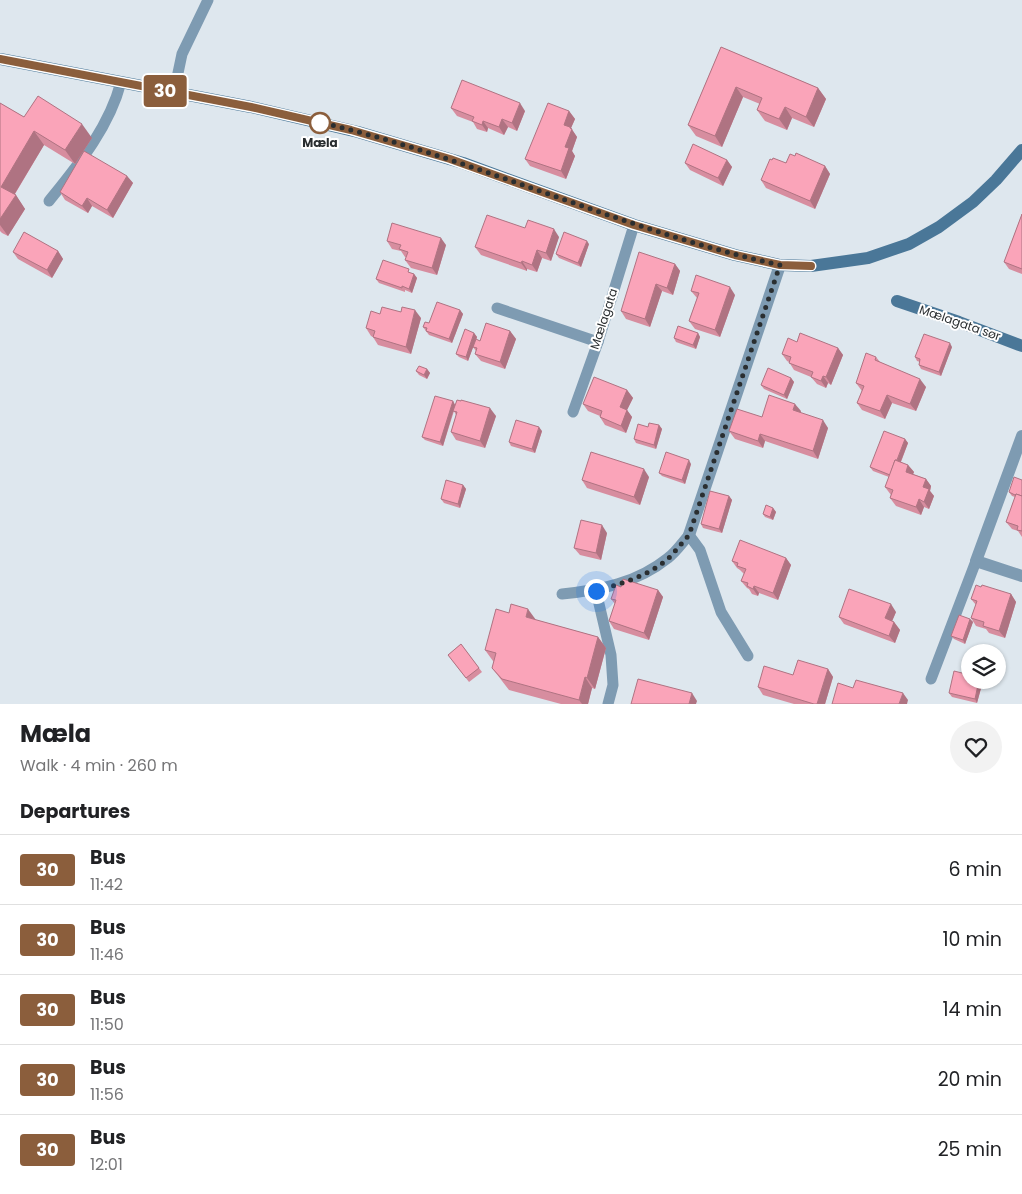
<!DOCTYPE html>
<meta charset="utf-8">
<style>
body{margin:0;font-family:Poppins,sans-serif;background:#f2f2f2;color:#202124;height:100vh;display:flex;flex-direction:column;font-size:19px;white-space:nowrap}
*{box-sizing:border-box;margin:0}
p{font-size:16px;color:#757577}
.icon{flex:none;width:28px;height:28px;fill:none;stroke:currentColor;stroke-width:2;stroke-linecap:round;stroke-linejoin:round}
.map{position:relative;height:704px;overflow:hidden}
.sheet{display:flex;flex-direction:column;background:#fff;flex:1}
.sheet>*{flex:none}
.badge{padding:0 10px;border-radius:4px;font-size:18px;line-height:32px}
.fabs{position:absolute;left:961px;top:644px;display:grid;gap:10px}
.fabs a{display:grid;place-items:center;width:45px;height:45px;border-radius:50%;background:#fff;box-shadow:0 1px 4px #0004;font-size:25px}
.you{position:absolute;width:25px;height:25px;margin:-12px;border:4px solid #fff;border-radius:50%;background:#1a73e8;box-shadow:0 0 0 8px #1a73e833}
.map>.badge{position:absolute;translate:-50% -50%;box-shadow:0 0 0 2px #fff}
h2{padding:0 20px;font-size:19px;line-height:45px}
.round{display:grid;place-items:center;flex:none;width:52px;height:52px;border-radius:26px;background:#f2f2f2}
.summary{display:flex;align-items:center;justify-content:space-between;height:85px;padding:0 20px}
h1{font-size:24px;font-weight:700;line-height:38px}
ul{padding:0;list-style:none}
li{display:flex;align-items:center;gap:15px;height:70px;padding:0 20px;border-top:1px solid #e0e0e0}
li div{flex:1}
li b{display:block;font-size:19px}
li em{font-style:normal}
li .badge{min-width:55px;font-weight:700;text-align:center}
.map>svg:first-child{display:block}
</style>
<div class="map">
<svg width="1022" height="704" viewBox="0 0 1022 704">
<rect width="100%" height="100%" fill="#dee7ee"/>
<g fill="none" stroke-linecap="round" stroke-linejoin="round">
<g stroke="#7e9bb2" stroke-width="11">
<path d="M174,92l8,-38 26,-54"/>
<path d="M49,201c29,-36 60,-73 72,-119"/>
<path d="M497,308l101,34"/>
<path d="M573,412l25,-70 36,-117"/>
<path d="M596,591l15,64 2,30 -5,19"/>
<path d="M562,594c39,-4 75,-11 106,-36 8,-6 14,-15 21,-23l11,15 21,62 27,44"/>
<path d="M931,679l45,-118"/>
</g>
<g stroke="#7e9bb2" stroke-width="12">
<path d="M1022,436l-46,125 46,15"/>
<path d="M689,535l91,-270"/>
</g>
<g stroke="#4a7798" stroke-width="12">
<path d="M0,59l251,48 107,25 105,31 171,62 101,30 45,10 31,1 57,-8 41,-14 30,-17 34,-25 23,-22 26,-30"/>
<path d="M897,301l62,21 63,24"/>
</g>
</g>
<g fill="#d78d9f">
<path d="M721,47l97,41 8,11 -12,28 -22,-9 -5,12 -22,-9 -8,-11 3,-6 -17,-7 -21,50 -26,-11 -8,-11z"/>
<path d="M0,103l24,14 68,21 -17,26 -31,-19 -29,49 10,15 -17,27 -6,-3 -2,-2z"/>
<path d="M451,108l74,3 -8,20 -9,-4 -4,8 -16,-7 -1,4 -10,-3 -4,-7 -16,-6z"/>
<path d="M569,111l6,8 -4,9 6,9 -5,14 3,5 -9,23 -36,-13 -5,-7z"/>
<path d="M795,156l30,10 5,8 -15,35 -49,-21 -5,-8z"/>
<path d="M727,160l5,7 -9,19 -33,-16 -5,-7z"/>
<path d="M127,176l6,7 -20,35 -21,-12 -4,7 -23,-13 -5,-8z"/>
<path d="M1022,214v60l-13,-5 -5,-7z"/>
<path d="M525,228l34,9 -8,24 -9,-3 -5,14 -10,-3v2l-46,-16 -6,-8z"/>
<path d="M387,241l59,4 -9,30 -26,-7 -6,-8 1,-3h-1l-4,-6 -9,-2z"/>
<path d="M589,244l-8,23 -22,-9 -3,-4z"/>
<path d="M58,251l5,8 -11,19 -34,-19 -5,-7z"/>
<path d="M675,264l5,7 -7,24 -11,-4 -12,36 -24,-8 -5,-8z"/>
<path d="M411,273l3,1 3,4 -5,15 -7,-3v2l-26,-9 -3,-4z"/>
<path d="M691,291l44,4 -15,42 -25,-8 -6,-8 8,-23z"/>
<path d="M460,310l3,4 -11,29 -23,-8 -6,-8 6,-4z"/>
<path d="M421,318l-10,36 -33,-9 -5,-8 -2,-1 -5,-8z"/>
<path d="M510,331l6,8 -11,30 -24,-8 -6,-7 1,-3 -3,-4 -5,14 -9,-4 -3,-3 18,-21 3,4 -1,3 4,1z"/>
<path d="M698,333l2,4 -4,12 -20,-7 -2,-4z"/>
<path d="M797,342l41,6 5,7 -12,30 -3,-2 -2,5 -9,-4 -6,-7 -17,-7 -5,-8 -2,-1 -5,-7z"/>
<path d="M952,347l-11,29 -20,-7 -2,-4 1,-3 -3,-1 -2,-4z"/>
<path d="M876,357l4,5 46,25 -10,24 -24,-8 -7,16 -23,-9 -5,-7 5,-12 -6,-8z"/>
<path d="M427,369l3,4 -3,6 -8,-4 -3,-4z"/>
<path d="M791,378l3,4 -7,17 -23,-10 -3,-4z"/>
<path d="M627,390l6,8 -6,12 5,7 -6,16 -21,-8 -5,-8v-1l-12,-5 -5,-7z"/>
<path d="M453,401l2,4 41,11 -11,32 -29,-8 -5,-8 5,-17 -2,-4 -11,35 -18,-6 -3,-3z"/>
<path d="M801,411l-1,2 28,15 -10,31 -53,-18 -2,7 -28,-9 -6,-8 33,-14z"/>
<path d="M659,425l3,4 -6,20 -20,-6 -2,-4 14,-12z"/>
<path d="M542,431l-7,22 -24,-7 -2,-4z"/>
<path d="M905,439l3,4 -7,19 7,3 6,7 -1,2 13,5 5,7 -1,5 4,5 -5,13 -5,-2 -3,8 -25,-9 -6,-8 1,-3 -6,-8 4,-10 -16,-6 -3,-4z"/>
<path d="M691,464l-6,20 -23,-8 -3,-3z"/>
<path d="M649,477l-9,28 -53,-17 -5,-8z"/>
<path d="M1022,480v57l-4,-6 -6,-2 -6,-7 9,-25 -3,-1 -3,-4z"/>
<path d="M463,485l3,4 -6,19 -16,-5 -3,-4z"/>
<path d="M729,496l3,4 -10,33 -19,-5 -2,-4z"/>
<path d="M773,508l3,4 -3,8 -8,-3 -2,-3z"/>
<path d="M607,533l-6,27 -21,-5 -6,-7z"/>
<path d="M786,558l5,7 -13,35 -19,-7 -1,3 -6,-2 -3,-5 -2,-1 -6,-7 3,-7 -4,-4 -3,-2 -5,-7z"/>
<path d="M658,590l5,7 -14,43 -35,-11 -5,-8 6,-17 -4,-5z"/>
<path d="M1011,594l5,8 -11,36 -16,-5 -3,-4 -10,-3 -5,-8 5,-13 -5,-6z"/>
<path d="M896,612l-4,9 2,1 6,8 -5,13 -51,-19 -5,-7z"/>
<path d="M970,619l3,3 -8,22 -11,-5 -3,-3z"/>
<path d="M536,620l62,17 8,11 -11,41 -3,-1 -4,16h-27l-52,-14 -17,-22 2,-6 -1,-1 -8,-11z"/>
<path d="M461,644l21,28 -13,10 -21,-27z"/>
<path d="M828,669l5,8 -8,27h-31l-31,-9 -5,-8z"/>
<path d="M983,681l-6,22 -25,-6 -3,-4z"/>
</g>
<g fill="#af7382">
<path d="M736,87l7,10 -21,50 -7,-11z"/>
<path d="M818,88l8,11 -12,28 -8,-10z"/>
<path d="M520,103l5,8 -8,20 -5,-8z"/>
<path d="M785,107l7,11 -5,12 -8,-11z"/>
<path d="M569,111l6,8 -4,9 6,9 -5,14 3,5 -9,23 -5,-8 4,-24 -1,-22z"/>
<path d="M502,119l6,8 -4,8 -5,-8z"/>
<path d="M483,121l5,7 -1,4 -5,-7z"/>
<path d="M82,124l10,14 -17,26 -10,-14z"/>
<path d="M34,131l10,14 -33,55 -10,-13z"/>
<path d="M727,160l5,7 -9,19 -5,-8z"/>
<path d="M825,166l5,8 -15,35 -5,-8z"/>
<path d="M127,176l6,7 -20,35 -6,-8z"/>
<path d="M16,195l9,14 -17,27 -8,-11v-6z"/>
<path d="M87,198l5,8 -4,7 -6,-7z"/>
<path d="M554,229l5,8 -8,24 -5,-8z"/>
<path d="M441,238l5,7 -9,30 -5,-7z"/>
<path d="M587,241l2,3 -8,23 -3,-4z"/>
<path d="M537,250l5,8 -5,14 -5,-7z"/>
<path d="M58,251l5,8 -11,19 -5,-8z"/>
<path d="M522,261l5,8v2l-6,-8z"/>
<path d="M675,264l5,7 -7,24 -6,-7z"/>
<path d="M414,274l3,4 -5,15 -3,-4z"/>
<path d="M656,284l6,7 -12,36 -5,-8z"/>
<path d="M730,287l5,8 -15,42 -5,-7z"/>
<path d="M415,310l6,8 -10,36 -5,-7z"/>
<path d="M460,310l3,4 -11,29 -3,-4z"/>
<path d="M510,331l6,8 -11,30 -5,-7z"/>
<path d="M474,333l3,4 -9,24 -2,-4z"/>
<path d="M698,333l2,4 -4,12 -3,-4z"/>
<path d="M950,343l2,4 -11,29 -2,-4z"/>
<path d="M838,348l5,7 -12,30 -5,-8z"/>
<path d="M427,369l3,4 -3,6 -3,-4z"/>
<path d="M823,376l5,7 -2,5 -5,-7z"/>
<path d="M791,378l3,4 -7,17 -3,-4z"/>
<path d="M920,379l6,8 -10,24 -6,-7z"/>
<path d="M627,390l6,8 -6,12 5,7 -6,16 -5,-7 -1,-19z"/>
<path d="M887,395l5,8 -7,16 -5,-8z"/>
<path d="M453,401l2,4 -12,41 -3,-4z"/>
<path d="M795,404l6,7 -2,7 -6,-8z"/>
<path d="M490,408l6,8 -11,32 -5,-7z"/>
<path d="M823,420l5,8 -10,31 -5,-8z"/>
<path d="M659,425l3,4 -6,20 -2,-4z"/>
<path d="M539,427l3,4 -7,22 -3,-4z"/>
<path d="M760,434l5,7 -2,7 -5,-7z"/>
<path d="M905,439l3,4 -14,36 -2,-4z"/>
<path d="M689,460l2,4 -6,20 -3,-4z"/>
<path d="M908,465l6,7 -3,7 -5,-7z"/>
<path d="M644,469l5,8 -9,28 -6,-8z"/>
<path d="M926,479l5,7 -1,5 4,5 -5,13 -5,-7 -1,-15z"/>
<path d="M463,485l3,4 -6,19 -2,-4z"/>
<path d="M729,496l3,4 -10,33 -3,-4z"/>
<path d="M919,499l5,8 -3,8 -5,-8z"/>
<path d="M773,508l3,4 -3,8 -3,-3z"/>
<path d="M602,525l5,8 -6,27 -5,-7z"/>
<path d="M786,558l5,7 -13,35 -5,-7z"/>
<path d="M754,586l5,7 -1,3 -5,-7z"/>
<path d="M658,590l5,7 -14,43 -5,-7z"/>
<path d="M1011,594l5,8 -11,36 -6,-7z"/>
<path d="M891,604l5,8 -6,14 -5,-8z"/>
<path d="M528,609l8,11 -10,-3z"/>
<path d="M970,619l3,3 -8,22 -2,-4z"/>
<path d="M894,622l6,8 -5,13 -6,-7z"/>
<path d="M598,637l8,11 -11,41 -8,-11z"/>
<path d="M828,669l5,8 -8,27h-8z"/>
<path d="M585,677l7,11 -4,16h-6l-3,-4z"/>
<path d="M979,680h3l1,1 -6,22 -2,-4z"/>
<path d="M692,693l5,8 -1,3h-7z"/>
<path d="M903,693l5,7 -1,4h-8z"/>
</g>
<g fill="#faa4b9" stroke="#af7382">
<path d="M721,47l97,41 -12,29 -21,-10 -6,12 -22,-9 5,-12 -26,-11 -21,49 -27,-11z"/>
<path d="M462,80l58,23 -8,20 -10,-4 -3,8 -16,-6 -1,4 -10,-4 2,-4 -23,-9z"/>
<path d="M38,96l44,28 -17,26 -31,-19 -33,56 15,8 -16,24v-116l24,14z"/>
<path d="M548,103l21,8 -5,14 6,2v1l2,1 -7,18 4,1 -8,23 -36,-12z"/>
<path d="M693,144l34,16 -9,18 -33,-15z"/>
<path d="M84,151l43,25 -20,34 -20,-12 -5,8 -22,-14z"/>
<path d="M796,153l29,13 -15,35 -49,-21 9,-21 2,1 1,-2 13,5 4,-9 5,2z"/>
<path d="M1022,214v55l-18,-7z"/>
<path d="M487,215l38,13 3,-8 26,9 -8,24 -9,-3 -5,15 -10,-4 -1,2 -46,-16z"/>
<path d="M392,223l49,15 -9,30 -27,-8 3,-8 -9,-3 2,-4 -14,-4z"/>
<path d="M24,232l34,19 -11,19 -34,-18z"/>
<path d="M564,232l23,9 -9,22 -22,-9z"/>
<path d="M639,252l36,12 -8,24 -11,-4 -11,35 -24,-8z"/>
<path d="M383,260l26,9 -1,3 6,2 -5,15 -7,-3v2l-26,-9z"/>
<path d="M696,275l34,12 -15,43 -26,-9 10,-28 -8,-2z"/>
<path d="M437,302l23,8 -11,29 -23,-8 1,-3 -4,-1 2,-5 4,1z"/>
<path d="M382,307l19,5 1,-5 13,3 -9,37 -33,-10 2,-6 -9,-3 5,-17 9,3z"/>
<path d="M486,323l24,8 -10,31 -25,-8 2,-6 -4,-1 3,-8 4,2z"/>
<path d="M678,326l20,7 -5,12 -19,-7z"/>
<path d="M465,329l9,4 -8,24 -10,-3z"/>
<path d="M800,333l38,15 -12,29 -3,-1 -2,5 -10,-4 2,-5 -24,-9 2,-6 -9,-3 6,-16 9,4z"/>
<path d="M924,334l26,9 -11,29 -20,-7 1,-6 -5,-2z"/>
<path d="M866,353l10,4 -1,3 45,19 -10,25 -23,-9 -7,16 -23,-8 7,-17 -8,-3z"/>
<path d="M419,366l8,3 -3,6 -8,-4z"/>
<path d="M768,368l23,10 -7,17 -23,-10z"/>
<path d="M594,377l33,13 -7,17 7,3 -6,16 -21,-9 2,-6 -19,-7z"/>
<path d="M769,395l26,9 -2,6 30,10 -10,31 -53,-17 -2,7 -29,-10 8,-22 25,8z"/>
<path d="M435,396l18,5 -13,41 -18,-5z"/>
<path d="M457,400l4,1v-1l29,8 -10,33 -29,-9 6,-20 -4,-1z"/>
<path d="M516,420l23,7 -7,22 -23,-7z"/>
<path d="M649,423l10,2 -5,20 -20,-6 4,-15 10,3z"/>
<path d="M884,431l21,8 -8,21h-2l-5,15 -20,-8z"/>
<path d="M591,452l53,17 -10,28 -52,-17z"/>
<path d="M666,452l23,8 -7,20 -23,-7z"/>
<path d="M895,460l13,5 -2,7 20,7 -3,8 6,2 -5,13 -5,-3 -3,8 -26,-9 3,-8 -8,-3z"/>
<path d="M1014,477l8,3v16l-6,-2 -1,1 -6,-3z"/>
<path d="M446,480l17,5 -5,19 -17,-5z"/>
<path d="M710,491l19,5 -10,33 -18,-5z"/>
<path d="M1016,494l6,2v35l-5,-1 1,-4 -12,-4z"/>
<path d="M766,505l7,3 -3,9 -7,-3z"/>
<path d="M581,520l21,5 -6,28 -22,-5z"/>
<path d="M740,540l46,18 -13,35 -19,-7 -1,3 -6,-3 1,-3 -7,-2 5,-12 -9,-3 1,-3 -6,-2z"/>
<path d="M623,579l35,11 -14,43 -35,-12 7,-21 -5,-1 5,-14 5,2z"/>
<path d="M976,585l5,2 1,-2 29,9 -12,37 -16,-5 1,-4 -13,-4 6,-17 -6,-2z"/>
<path d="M849,589l42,15 -6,14 9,4 -5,14 -50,-19z"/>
<path d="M511,604l17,5 -2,8 72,20 -11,41 -2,-1 -6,23 -77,-21 -10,-11 4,-15 -11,-3 11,-41 13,4z"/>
<path d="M959,615l11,4 -7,21 -12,-4z"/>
<path d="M461,644l18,24 -13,10 -18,-23z"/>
<path d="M798,660l30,9 -11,35h-3l-56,-17 6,-21 29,9z"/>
<path d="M954,671l16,4v5h9l-4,19 -26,-6z"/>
<path d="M638,679l54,14 -3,11h-58z"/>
<path d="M856,680l47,13 -4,11h-67l6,-21 15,5z"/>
</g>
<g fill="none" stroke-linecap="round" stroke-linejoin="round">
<g stroke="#fff" stroke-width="11">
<path id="line" d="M0,59l251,48 100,23 99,29 184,66 101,30 45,10 31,1"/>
</g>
<use href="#line" stroke="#8b5e3c" stroke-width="8"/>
<path stroke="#2a2e30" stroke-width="5" stroke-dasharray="0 9" d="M320,123l-2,-1c158,36 304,109 462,143l-91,270c-6,7 -12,14 -18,21 -21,20 -49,27 -75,35"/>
</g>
<circle fill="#fff" stroke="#8b5e3c" stroke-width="2.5" cx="320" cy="123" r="10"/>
<g text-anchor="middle" stroke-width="4" stroke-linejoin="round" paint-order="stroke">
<g font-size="12" font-weight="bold" fill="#2a2e30" stroke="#fff">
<text x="320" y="147">Mæla</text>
</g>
<g font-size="12" fill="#2a2e30" stroke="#fff">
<text transform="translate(604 319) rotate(-72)" y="4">Mælagata</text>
<text transform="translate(960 323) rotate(19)" y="4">Mælagata sør</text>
</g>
</g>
</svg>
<div class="fabs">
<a><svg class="icon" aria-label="layers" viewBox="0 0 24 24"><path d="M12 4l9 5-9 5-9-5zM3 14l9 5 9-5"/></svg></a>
</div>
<div class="you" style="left:596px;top:591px"></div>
<b class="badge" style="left:165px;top:91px;background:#8b5e3c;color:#fff">30</b>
</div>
<section class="sheet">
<div class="summary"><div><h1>Mæla</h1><p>Walk · 4 min · 260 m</p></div><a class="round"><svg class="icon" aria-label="heart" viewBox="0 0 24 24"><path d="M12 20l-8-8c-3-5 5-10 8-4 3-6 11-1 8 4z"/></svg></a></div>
<h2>Departures</h2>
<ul>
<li><span class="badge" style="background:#8b5e3c;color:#fff">30</span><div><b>Bus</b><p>11:42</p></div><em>6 min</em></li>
<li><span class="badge" style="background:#8b5e3c;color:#fff">30</span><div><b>Bus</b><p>11:46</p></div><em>10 min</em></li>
<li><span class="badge" style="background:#8b5e3c;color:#fff">30</span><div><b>Bus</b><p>11:50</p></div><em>14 min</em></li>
<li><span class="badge" style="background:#8b5e3c;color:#fff">30</span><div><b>Bus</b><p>11:56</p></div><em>20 min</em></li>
<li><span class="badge" style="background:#8b5e3c;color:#fff">30</span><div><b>Bus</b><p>12:01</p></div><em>25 min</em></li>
</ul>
</section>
